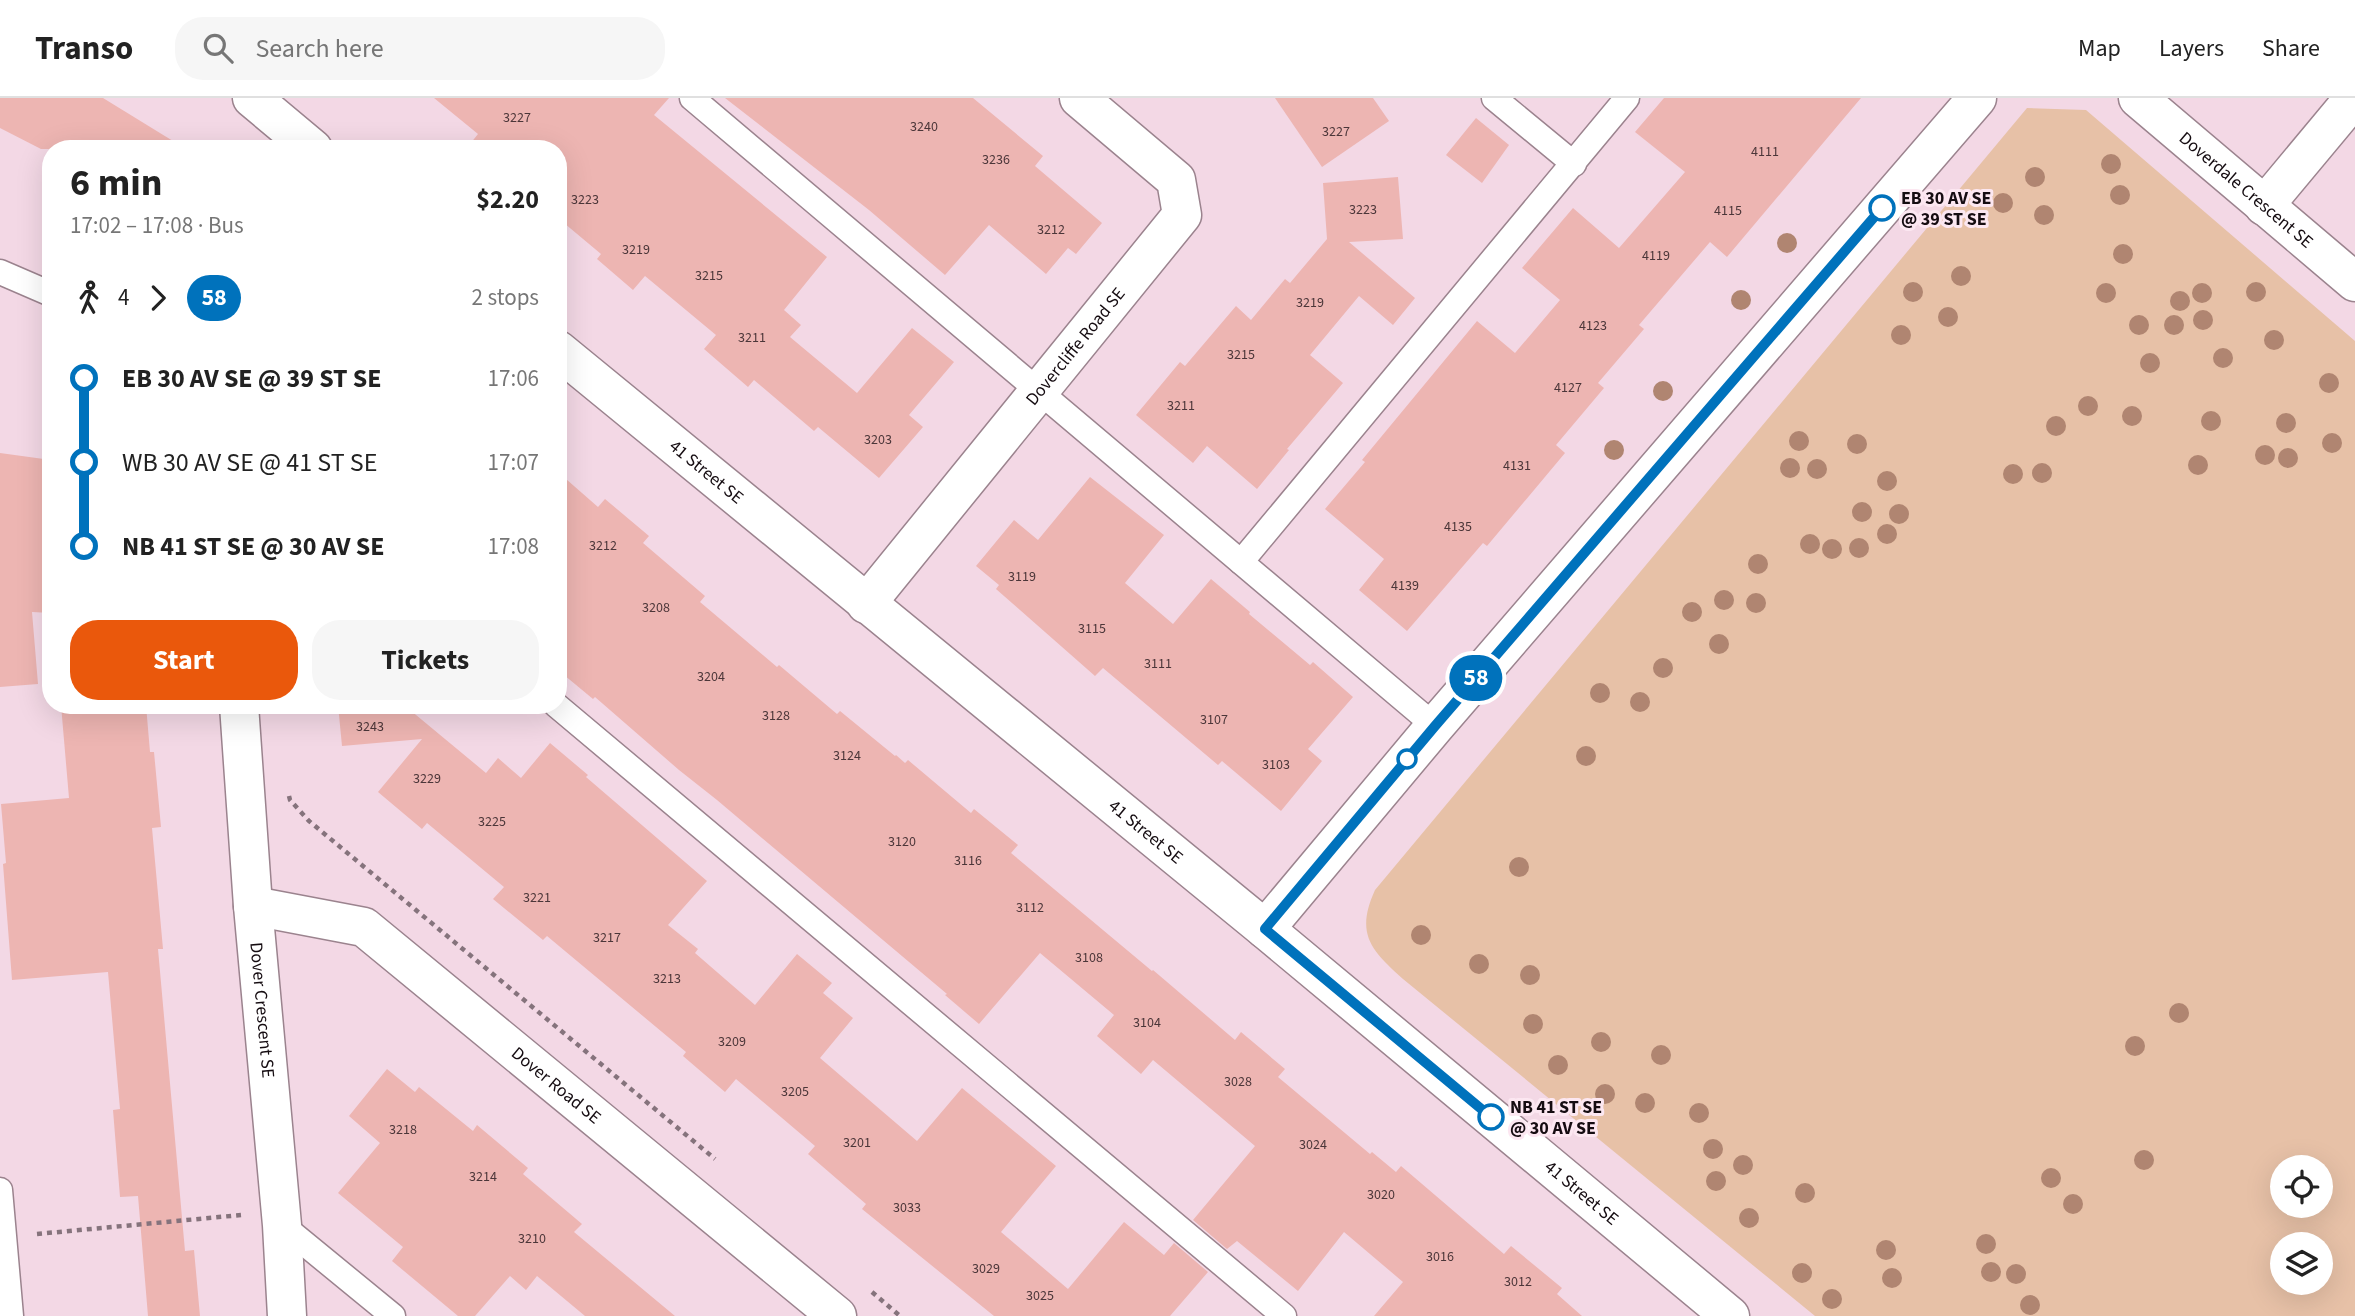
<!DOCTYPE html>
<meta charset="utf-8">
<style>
body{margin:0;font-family:"Source Sans 3",sans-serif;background:#f6f6f6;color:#222;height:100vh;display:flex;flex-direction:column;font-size:26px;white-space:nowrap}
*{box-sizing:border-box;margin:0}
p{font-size:23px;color:#767676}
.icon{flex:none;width:38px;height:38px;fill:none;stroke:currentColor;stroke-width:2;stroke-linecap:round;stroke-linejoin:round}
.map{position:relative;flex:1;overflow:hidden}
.side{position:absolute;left:42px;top:42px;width:525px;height:574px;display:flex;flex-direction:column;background:#fff;border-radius:28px;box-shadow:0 7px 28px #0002}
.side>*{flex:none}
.badge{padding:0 14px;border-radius:23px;font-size:24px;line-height:46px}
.controls{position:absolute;left:2270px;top:1057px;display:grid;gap:14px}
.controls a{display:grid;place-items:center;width:63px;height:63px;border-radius:50%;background:#fff;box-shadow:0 7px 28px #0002;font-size:35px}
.map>.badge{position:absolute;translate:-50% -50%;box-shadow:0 0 0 4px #fff}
.legs{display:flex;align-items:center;gap:10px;height:77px;padding:0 28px;font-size:23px}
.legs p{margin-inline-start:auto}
.overview{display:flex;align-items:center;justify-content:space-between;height:119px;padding:0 28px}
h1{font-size:38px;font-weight:700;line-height:52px}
.action{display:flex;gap:14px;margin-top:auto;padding:14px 28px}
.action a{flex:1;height:80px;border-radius:28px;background:#ea580c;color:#fff;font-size:28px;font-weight:700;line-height:80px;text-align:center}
.action a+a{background:#f6f6f6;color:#222}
ul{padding:0 28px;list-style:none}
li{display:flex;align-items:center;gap:24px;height:84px;font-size:26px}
li i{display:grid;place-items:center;width:10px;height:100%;margin:0 9px;background:currentColor}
li i::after{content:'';width:18px;height:18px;margin:-9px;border:5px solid;border-radius:50%;background:#fff}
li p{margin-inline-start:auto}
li:first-child i{background:linear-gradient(#0000 50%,currentColor 0)}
li:last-child i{background:linear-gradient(currentColor 50%,#0000 0)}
header{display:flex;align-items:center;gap:42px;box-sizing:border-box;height:98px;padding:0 35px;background:#fff;border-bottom:2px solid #e0e0e0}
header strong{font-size:33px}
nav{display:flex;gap:38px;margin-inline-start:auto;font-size:24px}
.search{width:490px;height:63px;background:#f6f6f6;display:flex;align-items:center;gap:18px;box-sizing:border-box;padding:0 24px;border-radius:28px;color:#767676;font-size:26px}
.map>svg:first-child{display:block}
</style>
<header>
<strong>Transo</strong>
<div class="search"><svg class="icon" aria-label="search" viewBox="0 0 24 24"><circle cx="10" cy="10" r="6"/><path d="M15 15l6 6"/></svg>Search here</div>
<nav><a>Map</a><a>Layers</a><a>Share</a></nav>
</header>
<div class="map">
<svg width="2355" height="1218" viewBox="0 0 2355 1218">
<rect width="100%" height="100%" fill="#f3d8e5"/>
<path fill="#e7c1a7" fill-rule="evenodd" d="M2027,10l59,2 269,231v975h-540l-412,-337c-32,-29 -48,-45 -28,-89zM2320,1069v39h-38v-39zM2320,1146v39h-38v-39z"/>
<g fill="#edb5b2">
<path d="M0,0h103l83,51h-145l-41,-21z"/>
<path d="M434,0h235l-15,17 173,142 -43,53 17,15 -11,12 67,56 55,-65 42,34 -45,53 14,12 -44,51 -61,-51 -4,4 -60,-51 -6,7 -44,-38 12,-14 -71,-59 -12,14 -36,-31 4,-5 -43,-36v-69h-92l12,-15z"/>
<path d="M725,0h248l70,58 -8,10 67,57 -26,31 -8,-6 -22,26 -57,-49 -44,50 -76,-65z"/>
<path d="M1275,0h98l16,23 -67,46z"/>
<path d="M1664,0h197l-134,159 -17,-15 -71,83 5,4 -46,54 6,5 -48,57 9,8 -78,93 -4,-3 -76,88 -48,-41 25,-31 -59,-50 40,-47 -3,-2 115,-139 38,32 45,-53 -38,-32 51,-60 46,40 66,-76 -50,-40z"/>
<path d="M1476,20l33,27 -27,38 -36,-28z"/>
<path d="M1398,79l5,62 -54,3 66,56 -22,27 -34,-29 -49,59 33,28 -56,66 2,1 -32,39 -50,-43 -14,17 -57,-48 44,-53 5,4 51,-60 15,14 34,-41 5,4 37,-44 -4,-56z"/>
<path d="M0,355l51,7v153l-19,-1 6,72 -38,3z"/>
<path d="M558,374l40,35 7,-8 44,37 -6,7 62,53 -5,6 77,65 2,-2 58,49 3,-3 55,45 1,-1 9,8 3,-3 63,53 3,-4 44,36 -7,8 141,118 1,-1 82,70 6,-8 44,37 -7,8 92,77 2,-2 24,20 5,-6 103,88 7,-8 51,42 -5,6 25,22h-208l29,-34 -59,-50 -46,59 -61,-50 -10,8 -34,-29 62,-74 -102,-86 -12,14 -44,-38 17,-21 -74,-62 -61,71 -34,-29 2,-1 -230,-194 -38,-30 -84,-73 -2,2 -35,-29z"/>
<path d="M1090,379l74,58 -39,48 48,41 38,-45 39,33 -1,2 61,51 3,-3 40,35 -45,52 14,12 -41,50 -59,-50 -4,4 -115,-97 -8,8 -99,-87 3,-4 -23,-19 38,-46 24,20z"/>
<path d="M61,607h85l4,47h4l7,75 -9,1 11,121h-5l27,302 9,-1 6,66h-52l-10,-120 -18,1 -7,-87 7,-1 -12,-137 -96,8 -9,-116 3,-1 -5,-59 68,-6z"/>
<path d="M338,607h66l82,68 12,-15 23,20 29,-35 38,32 -2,2 121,104 -39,44 30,24 -3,4 60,52 42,-51 35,29 -9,10 30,25 -33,40 97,83 45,-53 94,78 -55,66 67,57 56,-67 40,33 10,-12 34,29 -38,44h-176l-132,-107 4,-5 -58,-50 7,-8 -79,-67 -11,13 -42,-36 3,-4 -139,-116 -4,4 -50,-41 11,-12 -77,-64 -5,6 -44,-37 44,-53 -80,7z"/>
<path d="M387,971l28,23 4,-5 54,44 4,-6 51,43 -5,6 59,50 -8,8 101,84h-90l-48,-40 -11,14 -16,-14 -35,40h-17l-66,-55 11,-14 -65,-54 42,-50 -31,-27z"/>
</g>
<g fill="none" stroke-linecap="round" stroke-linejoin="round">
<g stroke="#9b838e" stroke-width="27">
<g id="service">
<path d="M692,0l743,628"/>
<path d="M1494,0l80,66"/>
<path d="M0,174l51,22"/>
<path d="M1241,464l386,-464"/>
<path d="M556,607l728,611"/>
<path d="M0,1092l11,126"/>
<path d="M282,1127l111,91"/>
</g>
</g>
<g stroke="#9b838e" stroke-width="41">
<g id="minor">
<path d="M252,0l61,51"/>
<path id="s1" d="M2138,0l217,184"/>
<path d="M2264,108l90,-108"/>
<path id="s2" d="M558,252l707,579 465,387"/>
<path id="s3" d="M866,506l316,-389 -6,-35 -97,-82"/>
<path id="s4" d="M239,607l14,201 29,319 5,91"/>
<path id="s5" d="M253,808l111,21 473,389"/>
<path d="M1265,831l170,-203 542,-628"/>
</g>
</g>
<g stroke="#85737c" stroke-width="4.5" stroke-dasharray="5 5" stroke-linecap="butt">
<path d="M289,698l1,4 19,21 406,338"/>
<path d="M37,1136l204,-19"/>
<path d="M872,1194l28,24"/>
</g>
<use href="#service" stroke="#fff" stroke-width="24"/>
<use href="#minor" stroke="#fff" stroke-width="38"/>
</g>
<g fill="#b08571">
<circle cx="2111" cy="66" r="10"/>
<circle cx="2035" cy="79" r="10"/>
<circle cx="2120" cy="97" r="10"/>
<circle cx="2003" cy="105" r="10"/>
<circle cx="2044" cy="117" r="10"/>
<circle cx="1787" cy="145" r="10"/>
<circle cx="2123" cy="156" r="10"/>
<circle cx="1961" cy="178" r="10"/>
<circle cx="1913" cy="194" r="10"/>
<circle cx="2256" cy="194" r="10"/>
<circle cx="2106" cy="195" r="10"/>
<circle cx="2202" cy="195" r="10"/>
<circle cx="1741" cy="202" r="10"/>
<circle cx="2180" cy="203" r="10"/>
<circle cx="1948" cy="219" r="10"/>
<circle cx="2203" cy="222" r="10"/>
<circle cx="2139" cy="227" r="10"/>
<circle cx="2174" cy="227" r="10"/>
<circle cx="1901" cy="237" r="10"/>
<circle cx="2274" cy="242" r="10"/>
<circle cx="2223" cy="260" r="10"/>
<circle cx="2150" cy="265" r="10"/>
<circle cx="2329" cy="285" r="10"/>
<circle cx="1663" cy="293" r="10"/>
<circle cx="2088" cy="308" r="10"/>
<circle cx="2132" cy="318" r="10"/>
<circle cx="2211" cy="323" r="10"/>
<circle cx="2286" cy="325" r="10"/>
<circle cx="2056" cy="328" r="10"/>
<circle cx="1799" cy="343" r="10"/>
<circle cx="2332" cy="345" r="10"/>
<circle cx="1857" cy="346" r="10"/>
<circle cx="1614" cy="352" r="10"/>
<circle cx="2265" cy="357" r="10"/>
<circle cx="2288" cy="360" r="10"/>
<circle cx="2198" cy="367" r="10"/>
<circle cx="1790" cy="370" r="10"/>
<circle cx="1817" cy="371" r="10"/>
<circle cx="2042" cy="375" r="10"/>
<circle cx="2013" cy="376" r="10"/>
<circle cx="1887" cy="383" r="10"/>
<circle cx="1862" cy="414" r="10"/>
<circle cx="1899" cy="416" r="10"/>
<circle cx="1887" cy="436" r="10"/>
<circle cx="1810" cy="446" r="10"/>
<circle cx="1859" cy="450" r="10"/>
<circle cx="1832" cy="451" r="10"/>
<circle cx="1758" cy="466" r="10"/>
<circle cx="1724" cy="502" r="10"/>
<circle cx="1756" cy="505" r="10"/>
<circle cx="1692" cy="514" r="10"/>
<circle cx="1719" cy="546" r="10"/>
<circle cx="1663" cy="570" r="10"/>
<circle cx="1600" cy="595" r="10"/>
<circle cx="1640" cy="604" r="10"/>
<circle cx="1586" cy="658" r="10"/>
<circle cx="1519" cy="769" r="10"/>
<circle cx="1421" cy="837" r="10"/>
<circle cx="1479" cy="866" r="10"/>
<circle cx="1530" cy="877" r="10"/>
<circle cx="2179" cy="915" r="10"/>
<circle cx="1533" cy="926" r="10"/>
<circle cx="1601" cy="944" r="10"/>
<circle cx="2135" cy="948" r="10"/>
<circle cx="1661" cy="957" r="10"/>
<circle cx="1558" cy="967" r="10"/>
<circle cx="1605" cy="996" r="10"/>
<circle cx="1645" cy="1005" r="10"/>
<circle cx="1699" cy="1015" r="10"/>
<circle cx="1713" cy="1051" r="10"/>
<circle cx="2144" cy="1062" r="10"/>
<circle cx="1743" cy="1067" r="10"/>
<circle cx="2051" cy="1080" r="10"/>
<circle cx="1716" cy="1083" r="10"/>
<circle cx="1805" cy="1095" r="10"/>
<circle cx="2073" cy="1106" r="10"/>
<circle cx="1749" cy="1120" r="10"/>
<circle cx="1986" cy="1146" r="10"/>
<circle cx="1886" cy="1152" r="10"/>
<circle cx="1991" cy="1174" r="10"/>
<circle cx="1802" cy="1175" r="10"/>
<circle cx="2016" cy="1176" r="10"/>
<circle cx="1892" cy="1180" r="10"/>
<circle cx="1832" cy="1201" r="10"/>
<circle cx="2030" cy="1207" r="10"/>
</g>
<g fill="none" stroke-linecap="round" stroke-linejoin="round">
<g stroke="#fff" stroke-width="16">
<path id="line-1" d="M1491,1019l-226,-188 170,-203 447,-518"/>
</g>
<use href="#line-1" stroke="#0072bc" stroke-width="10"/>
</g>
<g fill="#fff" stroke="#0072bc" stroke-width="3.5">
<circle cx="1882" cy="110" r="12"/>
<circle cx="1407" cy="661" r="9"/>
<circle cx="1491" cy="1019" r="12"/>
</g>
<g text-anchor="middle" stroke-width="6" stroke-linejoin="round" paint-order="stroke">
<g font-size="14" fill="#4b3639">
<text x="517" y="24">3227</text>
<text x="924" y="33">3240</text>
<text x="1336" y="38">3227</text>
<text x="1765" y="58">4111</text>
<text x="996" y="66">3236</text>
<text x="585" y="106">3223</text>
<text x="1363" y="116">3223</text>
<text x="1728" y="117">4115</text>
<text x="1051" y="136">3212</text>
<text x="636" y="156">3219</text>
<text x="1656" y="162">4119</text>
<text x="709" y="182">3215</text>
<text x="1310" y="209">3219</text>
<text x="1593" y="232">4123</text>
<text x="752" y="244">3211</text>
<text x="1241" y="261">3215</text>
<text x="1568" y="294">4127</text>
<text x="1181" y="312">3211</text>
<text x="878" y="346">3203</text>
<text x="1517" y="372">4131</text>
<text x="1458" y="433">4135</text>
<text x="603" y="452">3212</text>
<text x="1022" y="483">3119</text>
<text x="1405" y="492">4139</text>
<text x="656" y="514">3208</text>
<text x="1092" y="535">3115</text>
<text x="1158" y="570">3111</text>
<text x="711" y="583">3204</text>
<text x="776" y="622">3128</text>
<text x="1214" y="626">3107</text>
<text x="370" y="633">3243</text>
<text x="847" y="662">3124</text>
<text x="1276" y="671">3103</text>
<text x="427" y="685">3229</text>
<text x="492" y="728">3225</text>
<text x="902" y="748">3120</text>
<text x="968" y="767">3116</text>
<text x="537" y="804">3221</text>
<text x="1030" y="814">3112</text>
<text x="607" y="844">3217</text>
<text x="1089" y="864">3108</text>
<text x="667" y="885">3213</text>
<text x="1147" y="929">3104</text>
<text x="732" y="948">3209</text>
<text x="1238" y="988">3028</text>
<text x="795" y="998">3205</text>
<text x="403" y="1036">3218</text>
<text x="857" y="1049">3201</text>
<text x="1313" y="1051">3024</text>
<text x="483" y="1083">3214</text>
<text x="1381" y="1101">3020</text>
<text x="907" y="1114">3033</text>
<text x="532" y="1145">3210</text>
<text x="1440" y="1163">3016</text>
<text x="986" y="1175">3029</text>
<text x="1518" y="1188">3012</text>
<text x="1040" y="1202">3025</text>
</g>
<g font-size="18" fill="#150c11" stroke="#fce7f1">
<text dy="6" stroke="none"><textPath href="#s1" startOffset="142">Doverdale Crescent SE</textPath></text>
<text dy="6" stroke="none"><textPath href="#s3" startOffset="332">Dovercliffe Road SE</textPath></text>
<text dy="6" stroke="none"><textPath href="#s2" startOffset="192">41 Street SE</textPath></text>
<text dy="6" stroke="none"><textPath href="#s2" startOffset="760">41 Street SE</textPath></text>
<text dy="6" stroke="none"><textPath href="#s4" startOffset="306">Dover Crescent SE</textPath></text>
<text dy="6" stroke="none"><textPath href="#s5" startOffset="362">Dover Road SE</textPath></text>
<text dy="6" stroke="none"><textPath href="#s2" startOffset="1326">41 Street SE</textPath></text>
</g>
<g font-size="18" font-weight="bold" fill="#150c11" stroke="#fce7f1" text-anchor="start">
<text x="1901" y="106">EB 30 AV SE<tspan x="1901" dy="21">@ 39 ST SE</tspan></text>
<text x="1510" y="1015">NB 41 ST SE<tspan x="1510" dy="21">@ 30 AV SE</tspan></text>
</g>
</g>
</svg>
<div class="controls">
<a><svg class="icon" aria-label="locate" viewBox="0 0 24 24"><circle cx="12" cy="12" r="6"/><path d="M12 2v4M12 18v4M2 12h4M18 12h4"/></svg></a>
<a><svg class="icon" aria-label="layers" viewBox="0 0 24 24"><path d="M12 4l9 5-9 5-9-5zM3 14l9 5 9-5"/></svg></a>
</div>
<b class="badge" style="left:1476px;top:580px;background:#0072bc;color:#fff">58</b>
<section class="side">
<div class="overview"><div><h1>6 min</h1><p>17:02 – 17:08 · Bus</p></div><b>$2.20</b></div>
<div class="legs"><svg class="icon" aria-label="walk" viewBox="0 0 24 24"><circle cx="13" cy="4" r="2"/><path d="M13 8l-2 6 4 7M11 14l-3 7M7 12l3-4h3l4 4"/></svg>4<svg class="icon" aria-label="forward" viewBox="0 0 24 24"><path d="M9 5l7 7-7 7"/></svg><b class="badge" style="background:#0072bc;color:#fff">58</b><p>2 stops</p></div>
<ul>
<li><i style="color:#0072bc"></i><b>EB 30 AV SE @ 39 ST SE</b><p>17:06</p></li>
<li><i style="color:#0072bc"></i><span>WB 30 AV SE @ 41 ST SE</span><p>17:07</p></li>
<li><i style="color:#0072bc"></i><b>NB 41 ST SE @ 30 AV SE</b><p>17:08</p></li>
</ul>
<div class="action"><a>Start</a><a>Tickets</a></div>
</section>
</div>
